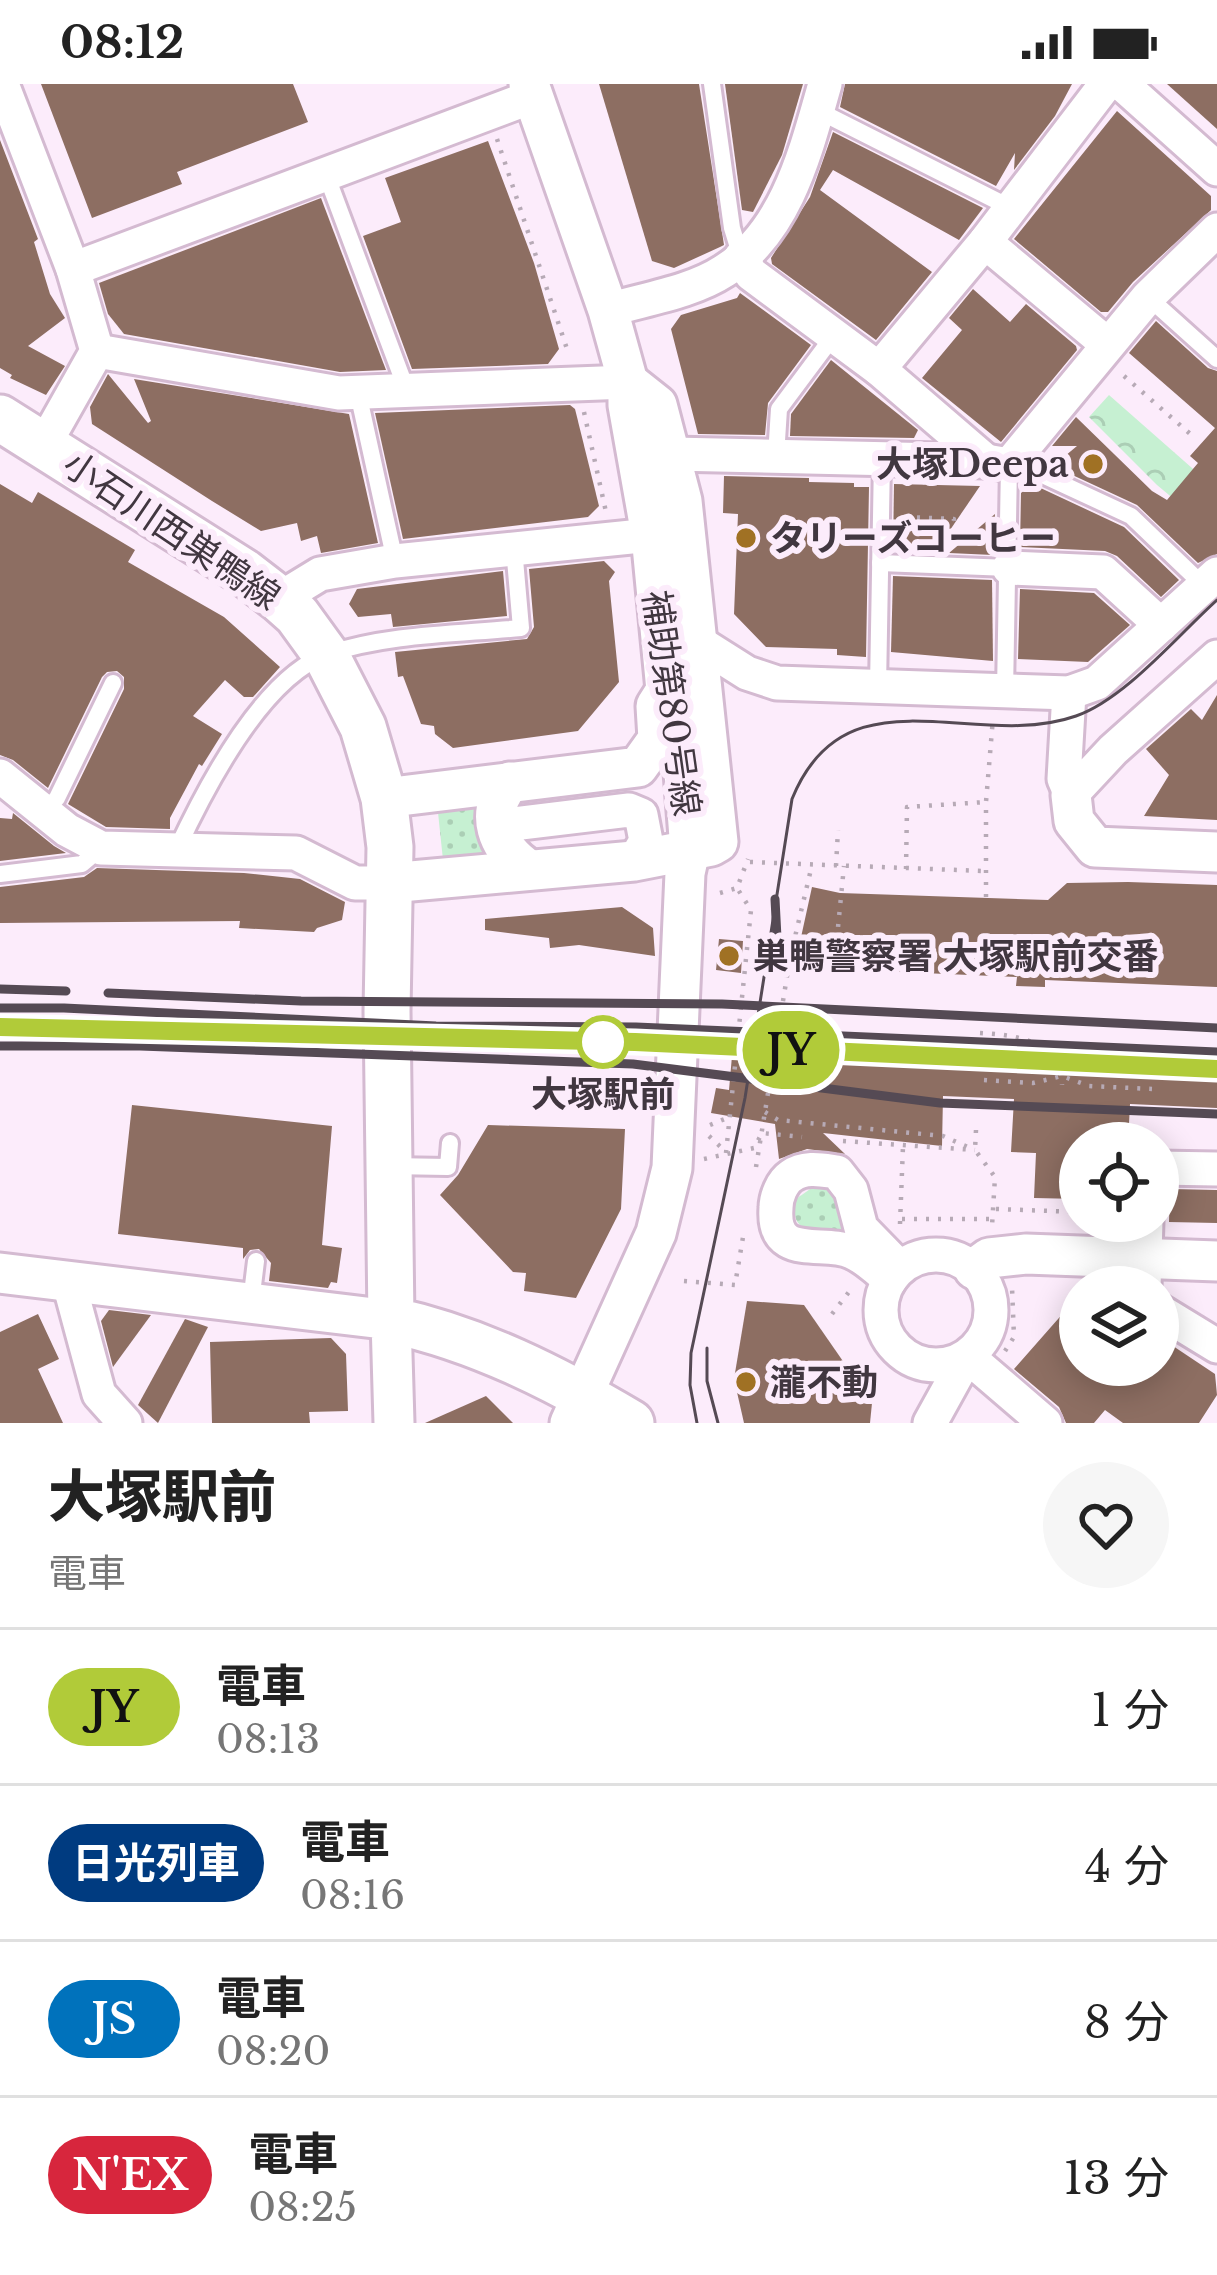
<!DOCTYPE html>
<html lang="ja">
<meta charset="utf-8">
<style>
body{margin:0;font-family:"Libre Baskerville","Noto Sans JP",serif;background:#f6f6f6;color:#222;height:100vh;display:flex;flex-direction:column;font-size:45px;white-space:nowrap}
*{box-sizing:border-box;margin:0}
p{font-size:39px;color:#767676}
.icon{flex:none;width:66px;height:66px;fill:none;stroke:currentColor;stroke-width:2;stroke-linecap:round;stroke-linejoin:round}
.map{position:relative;height:1339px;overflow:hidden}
.side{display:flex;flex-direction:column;background:#fff;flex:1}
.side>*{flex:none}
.badge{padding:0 24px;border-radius:39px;font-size:42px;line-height:78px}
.fabs{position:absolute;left:1059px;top:1038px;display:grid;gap:24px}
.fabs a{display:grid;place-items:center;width:120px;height:120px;border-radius:50%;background:#fff;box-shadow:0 6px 30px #0003;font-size:60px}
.map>.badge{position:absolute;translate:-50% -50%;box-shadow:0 0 0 6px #fff}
.round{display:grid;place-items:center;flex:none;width:126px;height:126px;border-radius:63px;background:#f6f6f6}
.overview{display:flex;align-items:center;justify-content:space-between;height:204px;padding:0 48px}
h1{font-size:57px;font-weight:800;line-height:90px}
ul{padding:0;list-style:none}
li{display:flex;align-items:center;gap:36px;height:156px;padding:0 48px;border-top:3px solid #e0e0e0}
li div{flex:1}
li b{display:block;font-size:45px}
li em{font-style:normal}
li .badge{min-width:132px;font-weight:700;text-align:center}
.status{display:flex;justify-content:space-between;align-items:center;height:84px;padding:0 60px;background:#fff;direction:ltr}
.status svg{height:33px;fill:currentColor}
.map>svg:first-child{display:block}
</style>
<div class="status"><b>08:12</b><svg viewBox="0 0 49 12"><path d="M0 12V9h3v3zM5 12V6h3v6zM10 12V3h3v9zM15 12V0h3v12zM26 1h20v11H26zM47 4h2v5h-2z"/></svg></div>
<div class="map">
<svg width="1217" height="1339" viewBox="0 0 1217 1339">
<defs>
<pattern id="grass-dots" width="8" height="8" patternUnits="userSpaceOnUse" patternTransform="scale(3)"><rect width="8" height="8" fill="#c6f0d2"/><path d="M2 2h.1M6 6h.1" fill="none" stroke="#abceb5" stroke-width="1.8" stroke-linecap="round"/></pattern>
<pattern id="forest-crowns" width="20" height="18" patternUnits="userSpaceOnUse" patternTransform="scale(3)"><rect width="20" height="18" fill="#c6f0d2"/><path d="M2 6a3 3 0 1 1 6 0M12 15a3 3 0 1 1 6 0" fill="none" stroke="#abceb5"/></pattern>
</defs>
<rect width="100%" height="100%" fill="#fcecfb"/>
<g fill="url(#grass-dots)">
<path d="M486,717l6,55 -49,4 -6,-57z"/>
<path d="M813,1103l20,4 6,7 7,31 -4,4c-27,-1 -54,1 -46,-34z"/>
</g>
<path fill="url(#forest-crowns)" d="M1109,311l108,95v45l-60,-50 -68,-68z"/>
<g fill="#8d6e62">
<path d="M41,0h252l15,38 -131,50 5,12 -90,34z"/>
<path d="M599,0h100l25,161 -4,2 -46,21 -22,-7z"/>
<path d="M725,0h78l-21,71 -29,57 -11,-2z"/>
<path d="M845,0h227l-17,32 -41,54 1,-17 -19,33 -156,-79z"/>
<path d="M1167,0h50v45z"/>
<path d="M1117,27l94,85v14l-78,72 -25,30h-7l-87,-73z"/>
<path d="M833,48l150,76 -24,32 -126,-70 -13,20 112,82 -56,68 -104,-76 -1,-6 39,-61z"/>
<path d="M0,56l38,99 -4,3 16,52 15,24 -37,28 37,20 -19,29 -36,-17 2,-3 -12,-7z"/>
<path d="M488,57l46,122 25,86 -11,15 -136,5 -49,-133 38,-14 -16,-44z"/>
<path d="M321,114l65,172 -46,2 -216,-38 -16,-20 -9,-31z"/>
<path d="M973,205l37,33 16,-18 50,42 1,4 -76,92 -79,-64 40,-48 -13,-12z"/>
<path d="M740,209l71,52 -43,58 -3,32 -67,-1 -27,-105 10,-14 56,-17z"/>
<path d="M1156,237l52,47 9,3v183l-19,9 -61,-58 -84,-39 24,-20h-25l24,-29 76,74 15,9 31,-37 -8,-7 25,-28 -86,-75z"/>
<path d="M831,276l87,70 -4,8 -124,-2 1,-22z"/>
<path d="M108,290l40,49 3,-2 -17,-42 215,35 29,129 -57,10 -4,-17 -16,5 -4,-18 -36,8 -49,-30 -120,-77 -2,-17z"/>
<path d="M570,321l5,4 24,97 -11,11 -185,22 -28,-126z"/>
<path d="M724,392l85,2v4l45,1v4h15l-3,170 -29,-2v-6l-71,-2 -32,-33 4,-100 -15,-1z"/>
<path d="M0,400l32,19 6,-11 97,58 -7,12 96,55 56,50 -27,30h-9l-19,-17 -32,36 29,18 -20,32 -3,-2 -29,54v11l-64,-2 -38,-23 56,-115v-12l-7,-6 -10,1 -5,5 -54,111 -35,-28 -13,-5z"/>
<path d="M894,400l86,2 -45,66 -42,-1z"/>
<path d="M1032,400l92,43 55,53 -18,17 -44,-41 -12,-5 -85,-4 1,-54z"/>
<path d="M995,430l-2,41 -44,-2z"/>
<path d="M604,477l11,11 -6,9 10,101 -41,49 -125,17 -18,-14 -1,-8 -13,-2 -18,-48 -5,1 -3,-25 132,-13 7,-12 -5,-58z"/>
<path d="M503,487l4,45 -114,11 -2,-13 -33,3 -9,-13 8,-15z"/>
<path d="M893,492l99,4 1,81 -102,-9z"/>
<path d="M1020,505l74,4 36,32 -42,37 -70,-3z"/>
<path d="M1217,611v125l-73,-4 25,-41 -23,-26 45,-40 11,11z"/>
<path d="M13,729l41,33 12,7 -66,8v-43l12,1z"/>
<path d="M97,784l147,5 56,6 45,23 -3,18 -25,8 -3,4 -75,-4 1,-7 -240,2v-36l84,-10z"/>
<path d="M1128,798l89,3v102l-172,-7v7l-29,-1 1,-9 -165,-7 1,-13 -55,-6 14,-64 28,6 208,7 19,-17z"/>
<path d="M622,823l31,21 2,28 -76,-11 -29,3 -1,-10 -64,-8v-11z"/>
<path d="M719,855l24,2 -2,32 -25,-3z"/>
<path d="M732,972l485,21v31l-87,-4 -2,39h-48v56l-46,-1 2,-45 -25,-1 3,-53 -71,-3 -1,50 -119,-13 22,21 -38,-5 -28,10 -4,-35 -64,-11 5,-25 13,2z"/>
<path d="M132,1021l200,21 -10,119 20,3 -5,35 -6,-1 -3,6 -59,-7 2,-18 -12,-14 -9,1 -7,9v-11l-125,-14z"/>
<path d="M488,1041l137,4 -4,80 -45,89 -52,-7 2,-18 -13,-1 -73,-77 18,-20z"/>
<path d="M1170,1105l47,1v33l-48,-1z"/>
<path d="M1080,1210v71h78v-29l57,38 2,21 -18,28h-76l-18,-13 -11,13h-28l-7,-16 -45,-38z"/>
<path d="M747,1217l57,4 68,98 -2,20h-126l-10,-44z"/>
<path d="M109,1226l42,5 -38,52 -12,-46z"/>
<path d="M38,1230l21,45 -21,10 25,54h-63v-91z"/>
<path d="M185,1235l23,8 -50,96 -20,-18z"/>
<path d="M331,1254l15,16 2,57 -39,1 1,11h-98l-2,-81z"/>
<path d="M486,1312l27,27h-88z"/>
</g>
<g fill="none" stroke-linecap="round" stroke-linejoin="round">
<g stroke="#d4bad1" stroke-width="22">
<g id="service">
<path d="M712,0l20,144 9,29"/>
<path d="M817,26l192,97"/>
<path d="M326,90l81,217"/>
<path d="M1148,213l69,62"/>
<path d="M358,309l37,168"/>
<path d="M776,372l3,-47 53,-71"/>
<path d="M880,479l129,5"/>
<path d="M878,603l4,-227"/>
<path d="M1005,608l4,-227 25,6 97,45 73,70"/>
<path d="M44,729l13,-15 56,-115"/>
<path d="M177,765c28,-60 85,-172 151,-195 60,-20 130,-20 193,-26l-7,-80"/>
<path d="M0,790l82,-10 19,-16"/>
<path d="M390,1082l58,1 2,-24"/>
<path d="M251,1218l5,-41"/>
</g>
</g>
<g stroke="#d4bad1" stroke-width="39">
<g id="minor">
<path d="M2,0l71,185 24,82 -53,94"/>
<path d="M1122,0l95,85"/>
<path d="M985,158l122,102"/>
<path d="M741,173l10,17 128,95 107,92"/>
<path d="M73,185l461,-173"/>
<path d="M608,226c37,-11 84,-18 116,-39 63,-39 82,-121 101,-187"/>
<path d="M97,267l242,42 289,-11"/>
<path d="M879,285l106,-127 121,-158"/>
<path d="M672,370l314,7 23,4 139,-168 69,-67"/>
<path d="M1009,484l94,4 58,53"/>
<path d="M279,515l41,-25 75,-13 256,-26"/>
<path d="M698,558l49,31 30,10 292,10 28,-10 120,-109"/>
<path d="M1069,609l-5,86 7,16 42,-45 104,-93"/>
<path d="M0,692l67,54 34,18 195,5 59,30h34"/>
<path d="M496,742l133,-16 12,5 5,26 -12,20"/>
<path d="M1158,1084l59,1"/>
<circle cx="936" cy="1226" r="55"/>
<path d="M890,1196c-11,-9 -24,-22 -38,-28 -29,-13 -80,10 -76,-44 0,-11 6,-26 15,-32 14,-10 31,-6 46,-4l14,18 10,38 39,40"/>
<path d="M69,1199l30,111 26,29"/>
<path d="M1144,1203l2,-66"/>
<path d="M1158,1226l59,36"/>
<path d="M930,1339l37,-67 78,67"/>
</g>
</g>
<g stroke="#d4bad1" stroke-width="45">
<g id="tertiary">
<path d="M529,0l79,226 20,72v23l23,130 15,155 13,17 11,143 -5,23 -13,295 -16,65 -86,190"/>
<path d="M510,698c-27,32 -13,66 18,87"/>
<path d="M1071,711l3,26 21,26 122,5"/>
<path d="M384,714l254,-31 20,-28 -2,-33 7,-11"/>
<path d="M389,799l245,-22 77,-15 7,-4 -36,-341 -25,-96 -29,-23"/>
<path d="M974,1185l15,-11 37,-4 191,7"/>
<path d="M0,1189l391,47 3,103"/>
</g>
</g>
<g stroke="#d4bad1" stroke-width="51">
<path id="secondary" d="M0,334l244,154 35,27 18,16 29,40 37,72 21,71 6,49 -3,164 4,309c87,19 164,58 240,103"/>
</g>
<g stroke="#b7aab6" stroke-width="4.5" stroke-dasharray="3 9" stroke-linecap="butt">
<path d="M497,55l72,216"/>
<path d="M1124,292l72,63"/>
<path d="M584,328l22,100"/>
<path d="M905,433l49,2 -1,24"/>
<path d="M750,778l234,9"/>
<path d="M836,782l2,-36"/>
<path d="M906,785l1,-62 79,-5"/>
<path d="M720,809l17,-5 11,-29"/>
<path d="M986,813v-95l7,-84"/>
<path d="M790,874l22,-93"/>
<path d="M835,874l17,7"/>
<path d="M980,949c36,2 80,7 82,52"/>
<path d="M984,996l49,3 29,-7 27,10 63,3"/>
<path d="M765,1028l13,8 165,16 27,12"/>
<path d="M710,1041l22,-9"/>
<path d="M976,1046l-1,20 20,27 -3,49"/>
<path d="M709,1052l17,16"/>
<path d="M843,1057l132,9"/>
<path d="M726,1069l25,-243 -14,-22"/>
<path d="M704,1075l50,-11 8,-15 40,4"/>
<path d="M756,1083l34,-209h45l9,-92"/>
<path d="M996,1125l84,3"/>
<path d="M902,1135h90"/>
<path d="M900,1140l3,-78"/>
<path d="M684,1197l51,4 9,-54"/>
<path d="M832,1230l20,-26"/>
<path d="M1005,1267l9,-14 -2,-50"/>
</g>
<use href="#service" stroke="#fff" stroke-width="16"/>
<use href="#minor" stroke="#fff" stroke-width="33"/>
<use href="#tertiary" stroke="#fff" stroke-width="39"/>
<use href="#secondary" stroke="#fff" stroke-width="45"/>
<g stroke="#554a54" stroke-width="3">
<path d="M707,1264v33l11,42"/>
<path d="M697,1339l-7,-38 1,-32 54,-255 47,-299c54,-133 182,-47 284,-83 49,-17 102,-81 141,-116"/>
</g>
<g stroke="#554a54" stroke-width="9">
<path d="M775,815l2,39"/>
<path d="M0,905l66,2"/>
<path d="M108,909l193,8 421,3 495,24"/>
<path d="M0,924h64l372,18 200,1 581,25"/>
<path d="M0,943l138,2"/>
<path d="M0,962h140l493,18 307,39 277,11"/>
</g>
</g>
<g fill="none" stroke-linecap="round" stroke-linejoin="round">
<g stroke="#fff" stroke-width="27">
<path id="line" d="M0,943l635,15 582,27"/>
</g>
<use href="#line" stroke="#b1cb39" stroke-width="18"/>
</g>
<g fill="#a07124" stroke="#fcecfb" stroke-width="4.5">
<circle cx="1093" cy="380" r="12"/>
<circle cx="746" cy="454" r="12"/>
<circle cx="729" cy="872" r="12"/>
<circle cx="746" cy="1298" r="12"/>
</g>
<circle fill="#fff" stroke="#b1cb39" stroke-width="6" cx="603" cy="958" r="24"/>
<g text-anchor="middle" stroke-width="12" stroke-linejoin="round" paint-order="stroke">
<g font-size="36" font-weight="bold" fill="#413740" stroke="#fcecfb" text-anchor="start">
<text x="1069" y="393" text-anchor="end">大塚Deepa</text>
<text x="770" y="467">タリーズコーヒー</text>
<text x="753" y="885">巣鴨警察署 大塚駅前交番</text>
<text x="770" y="1311">瀧不動</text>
</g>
<g font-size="36" fill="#413740" stroke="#fcecfb">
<text transform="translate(172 446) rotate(34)" y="13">小石川西巣鴨線</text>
<text transform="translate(672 619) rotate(82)" y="13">補助第80号線</text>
</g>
<g font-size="36" font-weight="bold" fill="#413740" stroke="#fcecfb">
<text x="603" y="1023">大塚駅前</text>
</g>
</g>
</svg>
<div class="fabs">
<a><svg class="icon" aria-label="locate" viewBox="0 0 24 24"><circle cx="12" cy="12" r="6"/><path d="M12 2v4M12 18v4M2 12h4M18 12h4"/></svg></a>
<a><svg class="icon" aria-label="layers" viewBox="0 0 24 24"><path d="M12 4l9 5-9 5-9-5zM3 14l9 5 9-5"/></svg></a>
</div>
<b class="badge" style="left:791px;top:966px;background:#b1cb39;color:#111">JY</b>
</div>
<section class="side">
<div class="overview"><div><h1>大塚駅前</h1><p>電車</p></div><a class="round"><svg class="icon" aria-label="heart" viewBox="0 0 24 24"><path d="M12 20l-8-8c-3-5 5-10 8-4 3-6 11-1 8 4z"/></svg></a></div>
<ul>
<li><span class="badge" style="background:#b1cb39;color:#111">JY</span><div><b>電車</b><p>08:13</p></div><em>1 分</em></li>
<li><span class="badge" style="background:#003b80;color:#fff">日光列車</span><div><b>電車</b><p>08:16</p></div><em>4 分</em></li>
<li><span class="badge" style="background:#0072bc;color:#fff">JS</span><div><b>電車</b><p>08:20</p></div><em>8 分</em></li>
<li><span class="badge" style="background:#d7263d;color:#fff">N'EX</span><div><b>電車</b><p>08:25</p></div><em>13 分</em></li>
</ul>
</section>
